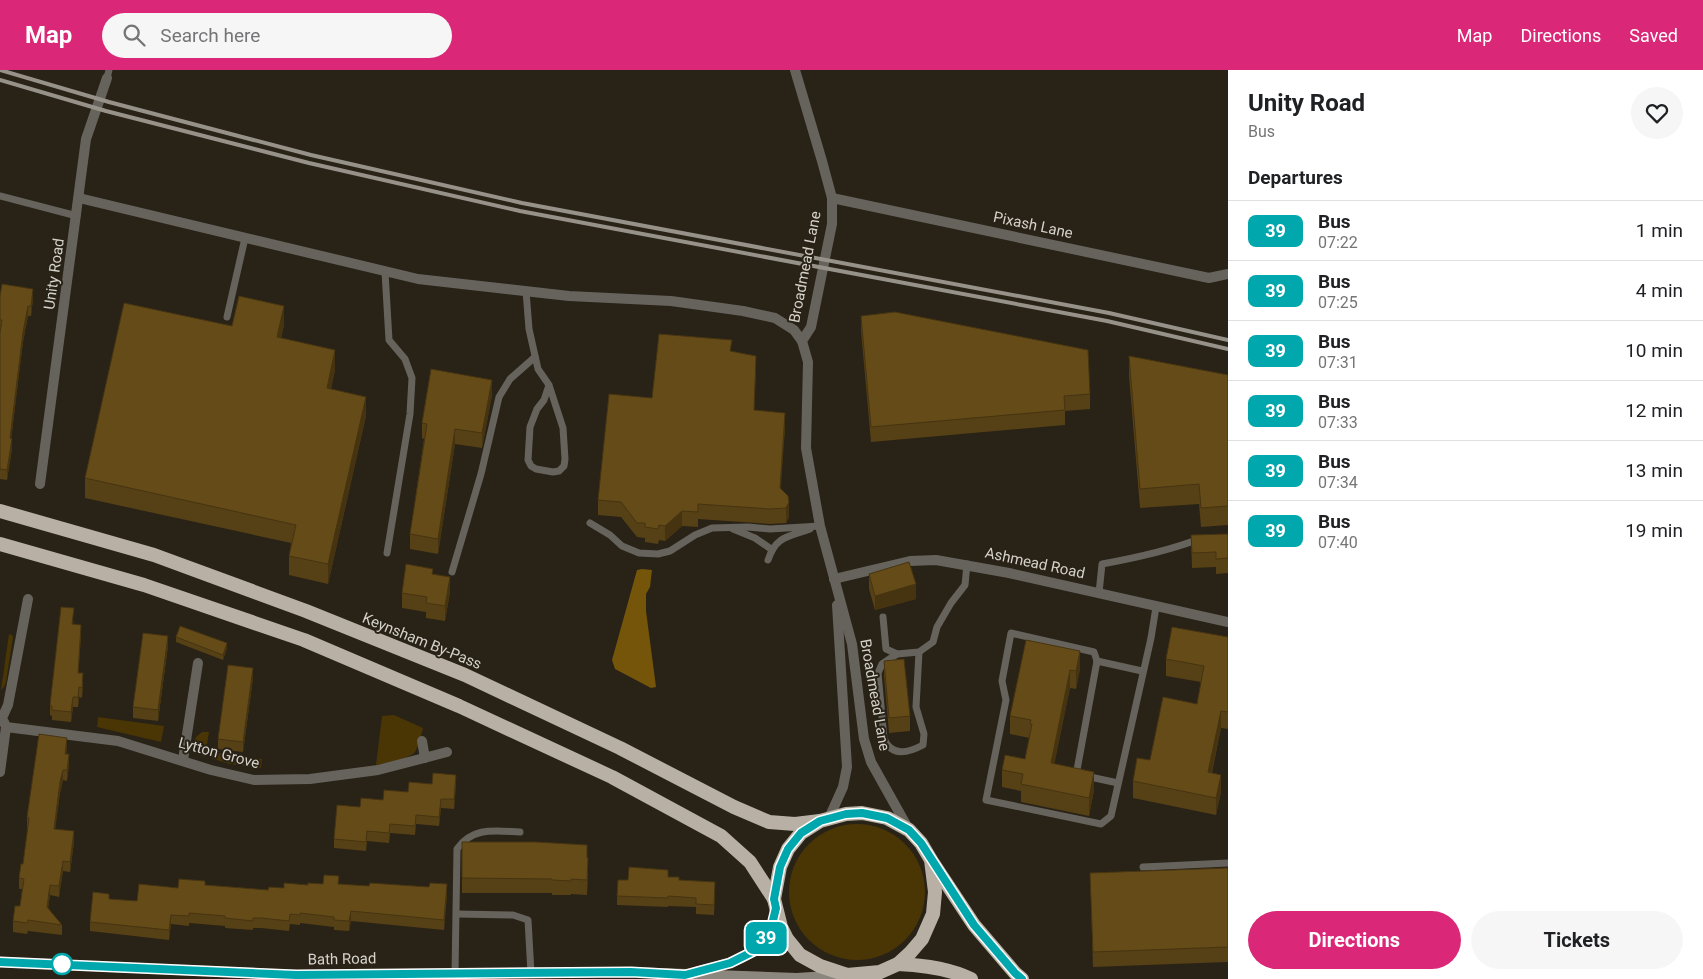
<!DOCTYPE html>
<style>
body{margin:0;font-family:Roboto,sans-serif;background:#f6f6f6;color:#202124;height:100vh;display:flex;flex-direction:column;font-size:19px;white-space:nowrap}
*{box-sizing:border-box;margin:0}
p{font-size:16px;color:#757577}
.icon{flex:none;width:28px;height:28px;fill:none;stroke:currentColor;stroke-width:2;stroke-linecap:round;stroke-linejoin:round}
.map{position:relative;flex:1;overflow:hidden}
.details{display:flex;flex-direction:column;background:#fff;width:475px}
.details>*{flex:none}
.badge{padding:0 10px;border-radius:8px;font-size:18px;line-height:32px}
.map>.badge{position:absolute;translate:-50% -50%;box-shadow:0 0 0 2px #fff}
h2{padding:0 20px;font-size:19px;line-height:45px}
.round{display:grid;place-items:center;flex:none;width:52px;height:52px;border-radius:26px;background:#f6f6f6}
.headline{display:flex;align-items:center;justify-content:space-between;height:85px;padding:0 20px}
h1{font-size:24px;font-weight:700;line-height:38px}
.cta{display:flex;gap:10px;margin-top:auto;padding:10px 20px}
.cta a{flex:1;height:58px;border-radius:30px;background:#db2777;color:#fff;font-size:20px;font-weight:700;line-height:58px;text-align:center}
.cta a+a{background:#f6f6f6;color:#202124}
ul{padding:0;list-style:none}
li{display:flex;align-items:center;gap:15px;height:60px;padding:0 20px;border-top:1px solid #e0e0e0}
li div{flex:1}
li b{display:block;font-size:19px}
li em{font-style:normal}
li .badge{min-width:55px;font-weight:700;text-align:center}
header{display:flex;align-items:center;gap:30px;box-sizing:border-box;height:70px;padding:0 25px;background:#db2777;color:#fff}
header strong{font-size:24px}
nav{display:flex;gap:28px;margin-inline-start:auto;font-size:18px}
.search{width:350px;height:45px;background:#f6f6f6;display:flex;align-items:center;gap:12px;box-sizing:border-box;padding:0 18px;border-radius:28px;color:#757577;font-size:19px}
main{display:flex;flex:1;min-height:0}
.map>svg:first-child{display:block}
</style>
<header>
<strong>Map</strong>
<div class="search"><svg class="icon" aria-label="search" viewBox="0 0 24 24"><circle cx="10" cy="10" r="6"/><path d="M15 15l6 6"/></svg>Search here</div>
<nav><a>Map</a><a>Directions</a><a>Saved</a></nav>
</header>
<main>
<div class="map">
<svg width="1228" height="909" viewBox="0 0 1228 909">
<rect width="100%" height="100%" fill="#282217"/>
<g fill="#4a3505">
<path d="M9,564l3,1 1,2 -7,45 -2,5 -3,3z"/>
<path d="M394,645l29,13c-2,8 -4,17 -8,24 -6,7 -29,11 -39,13l6,-49z"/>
<path d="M98,647l66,9 -3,16 -64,-15z"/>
<path d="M202,662h7l-4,25 -13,-5c-1,-10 3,-15 10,-20z"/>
<path d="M211,682l51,7 -1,9 -31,-4 -20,-6z"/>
<circle cx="857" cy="822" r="68"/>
</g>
<path fill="#755509" d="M642,499l10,1 -2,17 -4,7v17l10,76 -5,1 -36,-19 -3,-9 25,-90z"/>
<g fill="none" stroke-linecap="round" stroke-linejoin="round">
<g stroke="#66635d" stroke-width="7">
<path d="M107,8l2,-8"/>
<path d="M0,126l77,20"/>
<path d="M385,202l4,68 16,19 7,19 -2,36 -23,139"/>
<path d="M526,221l3,38 9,40 11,16 14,43 2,31 -1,7 -5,5 -6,1 -17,-3 -5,-3 -3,-6 2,-33 7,-18 7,-9 5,-15"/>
<path d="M227,247l18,-79"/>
<path d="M590,453l20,12 12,11 17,7 19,1 12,-3 25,-16 17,-7 36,-1 22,2 50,-3"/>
<path d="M733,459l22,9 16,11"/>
<path d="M768,490c8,-24 20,-23 42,-31"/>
<path d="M452,502l29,-98 18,-77 11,-18 25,-22"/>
<path d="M1099,523l3,-29c33,-6 66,-13 97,-25"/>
<path d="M883,547l3,32 11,5 22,-2 14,-10 4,-15 14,-24 14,-18 2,-21"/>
<path d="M897,584l-15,10 -4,9 6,66c8,18 24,14 39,6l1,-11 -8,-27 3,-55"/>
<path d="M1097,591l-3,-9 -83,-19 -9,48 4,19 -20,100 115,24 10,-8 40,-178 5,-31"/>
<path d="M1118,713l-37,-8 -4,-5 20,-109 45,10"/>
<path d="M1143,797l85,-4"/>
<path d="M457,844l56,1 15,5 3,53"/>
<path d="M455,904l2,-125c16,-23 39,-18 63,-17"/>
</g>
<g stroke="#66635d" stroke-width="10">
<path d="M795,0l27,91 10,37v26l-21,103 -9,14 6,21 -2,86 14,78 32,118 12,95 7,23 38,68"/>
<path d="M79,128l339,81 151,17 102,5 72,10 32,7 19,12 8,11"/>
<path d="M832,128l377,80 19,-4"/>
<path d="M40,414l46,-345 21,-61"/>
<path d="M834,509l76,-18 26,-1 73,13 219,49"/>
<path d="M2,648l6,-13 20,-106"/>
<path d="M6,657l112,14 93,29 43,10 56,-1 68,-9 69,-18"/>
<path d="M422,671l3,17"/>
<path d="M183,690l15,-97"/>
<path d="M0,702l6,-45 -2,-5"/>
<path d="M829,748l14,-31 4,-20 -10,-162"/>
</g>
<g stroke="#8c877e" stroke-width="10">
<path d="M0,892l296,13 335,-3 166,6 45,-3"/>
<path d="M698,901c26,-6 58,-12 71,-38 4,-7 5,-16 7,-23"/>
</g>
<g stroke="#b8b0a4" stroke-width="14">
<path d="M0,441l154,44 152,56 159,64 155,73 114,59 35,15 26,2 25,-3"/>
<path d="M0,474l144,41 160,55 155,66 153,71 109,59 29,26 24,37"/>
<path d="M931,790l4,32 -2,22 -11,25 -12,14 -12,11 -18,8 -33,3 -27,-9 -20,-11 -13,-16 -6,-12 -7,-28 6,-32 8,-18 13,-16 19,-12 26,-7 16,-1 25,5 22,12 12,13 10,17 43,65 41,48 7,6"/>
<path d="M898,894c25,1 50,4 73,15"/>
</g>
<g stroke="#969289" stroke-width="4">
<path d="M0,0l109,32 202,53 211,48 587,110 119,27"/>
<path d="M0,10l106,31 203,52 211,48 587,110 121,28"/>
</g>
</g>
<g fill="#564015">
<path d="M0,226l33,3 -2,17h-3l-5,26 -12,97 1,10 -5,31 -7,-1z"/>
<path d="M861,246l229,78v15l-25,2v14l-194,17 -10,-111z"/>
<path d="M284,255l-3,13 54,32 -4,19 35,27 -38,168 -39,-9v-19l2,-13 -206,-45v-20l147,-152z"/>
<path d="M732,282l24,19 -2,39 31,18 -5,61 9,28 -3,6 -16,1 -72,-5v8l-16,-1 -17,15 -6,-1 -1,4 -13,-2v-4l-8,-1 -16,-20 -23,-2v-15l54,-102z"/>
<path d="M1129,286l99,19v150l-27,2 -2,-23 -59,4 -11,-132z"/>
<path d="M492,325l-10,53 -27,-4 -17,110 -28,-5v-15l14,-95 -2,-1v-15z"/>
<path d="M1228,464v39l-12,1v-7l-24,1 -1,-33z"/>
<path d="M869,504l47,25 -41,11 -6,-21z"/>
<path d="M433,505l17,17 -5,29 -19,-3v-6l-24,-4v-15z"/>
<path d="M74,548l-1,6 8,11 -3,38 5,10 -1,15 -3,-1 -1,10h-5l-2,15 -19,-2v-4l-2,-1v-10z"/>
<path d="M176,567l51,11 -4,12 -47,-18z"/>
<path d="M1228,567v92l-7,-1 -9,45 9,19 -5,23 -83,-17v-17l64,-77 4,-22 -35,-6v-17z"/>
<path d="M168,576l-10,75 -25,-3v-11z"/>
<path d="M1080,581v18l-4,20 -6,-1 -16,76 40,26 -5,26 -68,-14v-11l-19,-4v-17l23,-11 5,-21 -20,-4v-18z"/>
<path d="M884,591l26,55v15l-21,2 -5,-57z"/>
<path d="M253,608l-10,74 -25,-3v-10z"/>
<path d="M67,678l-1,6 3,11 -2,16 -4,-1 -3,13 -5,36 19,13 -4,30 -7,-1 -4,26 -9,-2 -2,13 14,17v10l-34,-4 -1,3 -14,-2v-11l7,-15 2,-17h-3v-11l4,-14 5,-36h-1v-11z"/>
<path d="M432,714l24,1 -2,24 -13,-1 -2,18 -23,-2 -1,11 -25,-2 -1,10 -22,-2 -1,10 -32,-3v-9l26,-32 23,-7z"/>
<path d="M462,772l125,16 1,15 -1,22 -16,-1v1h-19v-2h-90z"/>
<path d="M1228,798v94l-135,5 -3,-94z"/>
<path d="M668,807l47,15 -1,23 -18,-1v-7l-28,-1v1l-51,-2v-9l11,-16z"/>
<path d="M339,814l108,10 -3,36 -93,-9 -2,10 -15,-1v-3l-34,-4v2l-10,-1 -1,7 -28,-3h-8v2l-28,-2v-2l-36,-3v3l-18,-2 -2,16 -79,-9v-9l19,-23 28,2 41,-13 27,-3 63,5 40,-5z"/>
</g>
<g fill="#463411">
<path d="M33,219v10l-2,17v-10z"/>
<path d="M28,236v10l-5,26 -13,107v-11l13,-106z"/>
<path d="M284,236v19l-7,32v-20z"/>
<path d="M335,280v20l-8,37v-19z"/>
<path d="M492,310v15l-10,53v-15z"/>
<path d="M366,327v19l-38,168v-20z"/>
<path d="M785,343v15l-5,75v-15z"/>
<path d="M455,359v15l-17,110v-15z"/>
<path d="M12,369v10l-5,31v-10z"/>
<path d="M789,432v15l-3,6v-15z"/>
<path d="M682,441v15l-17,15v-15z"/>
<path d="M450,507v15l-5,29v-15z"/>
<path d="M916,514v15l-41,11v-14z"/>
<path d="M81,555v10l-3,48v-10z"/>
<path d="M168,566v10l-10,75v-11z"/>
<path d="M227,573v5l-4,12v-5z"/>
<path d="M1080,581v18l-4,20v-18z"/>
<path d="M253,598v10l-10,74v-10z"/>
<path d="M1070,600v18l-19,93v-18z"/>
<path d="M83,603v10l-1,15v-10z"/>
<path d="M79,617v10l-1,10v-10z"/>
<path d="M73,627v10l-2,15v-10z"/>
<path d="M1221,641v17l-13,61v-17z"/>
<path d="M67,668v10l-2,16v-10z"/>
<path d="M69,684v11l-2,16v-11z"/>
<path d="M63,700v10l-3,13 -6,46v-10l6,-47z"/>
<path d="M1094,702v18l-5,26v-18z"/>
<path d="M456,705v10l-2,24v-10z"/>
<path d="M1221,705v17l-5,23v-17z"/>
<path d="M441,729v9l-2,18v-9z"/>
<path d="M74,761v11l-4,30v-10z"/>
<path d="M588,788v15l-1,22v-15z"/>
<path d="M63,791v10l-4,26v-11z"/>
<path d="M447,814v10l-3,36v-10z"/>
<path d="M50,815v10l-3,22v-10z"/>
<path d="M351,841v10l-2,10v-10z"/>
<path d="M171,845v9l-2,16v-10z"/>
</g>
<g fill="#644b18" stroke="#463411">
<path d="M2,214l31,5 -2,17h-3l-5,26 -13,106 2,1 -5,31 -7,-1v-136l2,-13h-2v-24z"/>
<path d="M239,226l45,10 -7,31 58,13 -8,38 39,9 -38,167 -39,-8 7,-31 -211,-47 39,-175 108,23z"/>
<path d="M895,242l193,38 2,44 -26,2 1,14 -194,17 -10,-111z"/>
<path d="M659,264l73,6 -2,11 26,5 -2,54 31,3 -5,75 8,8 1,6 -3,6 -16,1 -72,-5v8l-16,-1 -17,15 -6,-1 -1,4 -13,-2v-4h-8l-16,-21 -23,-2 11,-106 43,4z"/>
<path d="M1129,286l99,19v131l-27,2 -2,-24 -59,5z"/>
<path d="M431,299l61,11 -10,53 -27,-4 -17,110 -28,-5 17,-110 -5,-1z"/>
<path d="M1228,464v24l-12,1v-7l-24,1 -1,-18z"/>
<path d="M909,492l7,22 -41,12 -6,-22z"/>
<path d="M406,494l27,5 -1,5 18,3 -5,29 -19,-3 1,-6 -25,-4z"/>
<path d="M61,537l13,1 -2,16 9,1 -3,48h5l-1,15 -3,-1 -1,10h-5l-2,15 -19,-2v-4l-2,-1z"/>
<path d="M180,556l47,17 -4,12 -47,-18z"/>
<path d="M1172,557l56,10v75l-7,-1 -13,61 13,3 -5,23 -83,-17 4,-23 13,2 13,-63 34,7 7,-38 -38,-7z"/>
<path d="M143,563l25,3 -10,74 -25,-3z"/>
<path d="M1026,570l54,11 -4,20 -6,-1 -19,93 43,9 -5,26 -68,-14 2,-10 -21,-4 3,-15 20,4 7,-35h-2l1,-4 -21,-4z"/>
<path d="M904,589l6,57 -21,2 -5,-57z"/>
<path d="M228,595l25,3 -10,74 -25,-3z"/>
<path d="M39,664l28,4 -2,16h4l-2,16h-4l-3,12 -6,47 20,2 -4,31 -7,-1 -4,25 -9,-1 -3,22 15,18 -34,-5 -1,3 -14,-2 2,-15h5l4,-27 -5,-1 2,-14h2l6,-46 -2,-1z"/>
<path d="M433,703l23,2 -2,24h-13l-2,18 -23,-2 -1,11 -25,-2 -1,9 -22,-2 -1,11 -32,-3 3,-34 23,2 1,-9 22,2 1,-10 24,2 1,-10 23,2z"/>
<path d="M462,772h74l51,3v13h1l-1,22 -16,-1v2l-19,-1v-1l-90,-1z"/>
<path d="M629,797l39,3v7h11v3l36,2 -1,23 -18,-1v-6l-28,-2v2l-51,-2 1,-16h10z"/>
<path d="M1228,798v79l-135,5 -3,-79z"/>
<path d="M324,805l15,1 -1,8 31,2 1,-3 59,4 1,-4 17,1 -3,36 -93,-9 -2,10 -15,-1v-3l-34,-4v2l-10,-1 -1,7 -28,-3h-8v3l-28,-3v-2l-36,-3v3l-18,-1 -2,15 -79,-8 3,-30 16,2v5l28,2 2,-17 39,4 1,-9 26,2v4l63,5 1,-3 15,1v-5l24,2v-2l15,1z"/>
</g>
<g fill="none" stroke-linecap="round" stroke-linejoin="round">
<g stroke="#fff" stroke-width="11">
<path id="line" d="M0,892l296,13 335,-3 54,3 45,-12 26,-13 14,-17 6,-25 -2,-9 6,-32 8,-18 13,-16 19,-12 26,-7 16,-1 25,5 22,12 12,13 53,82 41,48 7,6"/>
</g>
<use href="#line" stroke="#00a8ad" stroke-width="8"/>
</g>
<circle fill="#fff" stroke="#00a8ad" stroke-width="2.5" cx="62" cy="894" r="10"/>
<g text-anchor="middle" stroke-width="4" stroke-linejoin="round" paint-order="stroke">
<g font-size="15" fill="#d5d2ca" stroke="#282217">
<text transform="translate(1033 155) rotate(12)" y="5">Pixash Lane</text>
<text transform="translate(805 197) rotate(-79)" y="5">Broadmead Lane</text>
<text transform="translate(54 204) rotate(-82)" y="5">Unity Road</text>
<text transform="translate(1035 493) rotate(12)" y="5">Ashmead Road</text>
<text transform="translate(422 571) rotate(22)" y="5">Keynsham By-Pass</text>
<text transform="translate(875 625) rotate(80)" y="5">Broadmead Lane</text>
<text transform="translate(219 683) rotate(15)" y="5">Lytton Grove</text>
<text transform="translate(342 889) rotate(-1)" y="5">Bath Road</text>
</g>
</g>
</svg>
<b class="badge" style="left:766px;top:868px;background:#00a8ad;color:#fff">39</b>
</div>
<section class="details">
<div class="headline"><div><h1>Unity Road</h1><p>Bus</p></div><a class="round"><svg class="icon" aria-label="heart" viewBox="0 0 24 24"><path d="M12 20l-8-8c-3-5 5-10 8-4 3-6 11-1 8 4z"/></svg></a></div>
<h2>Departures</h2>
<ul>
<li><span class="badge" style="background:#00a8ad;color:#fff">39</span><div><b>Bus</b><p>07:22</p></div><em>1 min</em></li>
<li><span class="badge" style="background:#00a8ad;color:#fff">39</span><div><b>Bus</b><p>07:25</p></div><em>4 min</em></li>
<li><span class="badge" style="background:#00a8ad;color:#fff">39</span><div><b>Bus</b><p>07:31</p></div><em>10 min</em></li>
<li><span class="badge" style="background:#00a8ad;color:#fff">39</span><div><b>Bus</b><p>07:33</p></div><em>12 min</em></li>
<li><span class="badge" style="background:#00a8ad;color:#fff">39</span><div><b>Bus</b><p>07:34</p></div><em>13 min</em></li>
<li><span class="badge" style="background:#00a8ad;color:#fff">39</span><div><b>Bus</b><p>07:40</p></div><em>19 min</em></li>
</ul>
<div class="cta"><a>Directions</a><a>Tickets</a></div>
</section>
</main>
